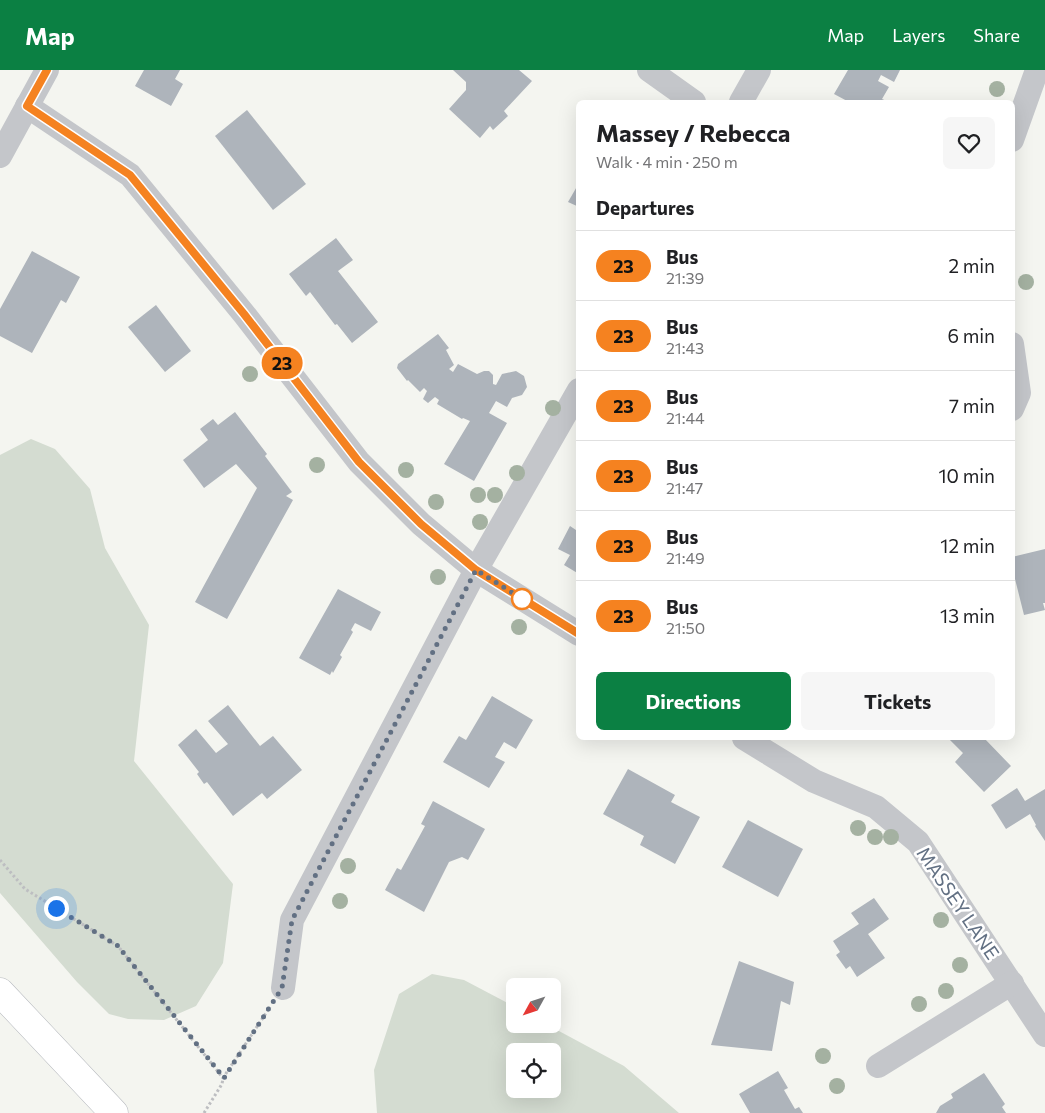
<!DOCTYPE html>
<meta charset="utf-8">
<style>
body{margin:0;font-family:Commissioner,sans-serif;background:#f6f6f6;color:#202124;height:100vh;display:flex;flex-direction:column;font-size:19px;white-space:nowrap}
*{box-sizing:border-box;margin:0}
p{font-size:16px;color:#757577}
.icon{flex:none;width:28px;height:28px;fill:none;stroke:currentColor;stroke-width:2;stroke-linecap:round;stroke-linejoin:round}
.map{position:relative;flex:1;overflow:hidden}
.panel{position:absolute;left:576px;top:30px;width:439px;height:640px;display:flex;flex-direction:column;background:#fff;border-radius:8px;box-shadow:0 5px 20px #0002}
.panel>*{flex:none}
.badge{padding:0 10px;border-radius:16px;font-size:18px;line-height:32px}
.needle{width:32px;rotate:230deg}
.controls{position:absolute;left:506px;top:908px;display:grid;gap:10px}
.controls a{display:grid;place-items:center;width:55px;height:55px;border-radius:8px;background:#fff;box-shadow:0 5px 20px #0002;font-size:25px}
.you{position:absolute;width:25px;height:25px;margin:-12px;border:4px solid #fff;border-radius:50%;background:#1a73e8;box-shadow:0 0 0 8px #1a73e833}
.map>.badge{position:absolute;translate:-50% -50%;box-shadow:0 0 0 2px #fff}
h2{padding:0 20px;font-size:19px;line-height:45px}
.round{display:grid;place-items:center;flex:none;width:52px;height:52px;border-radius:8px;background:#f6f6f6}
.overview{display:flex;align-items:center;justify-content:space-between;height:85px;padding:0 20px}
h1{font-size:24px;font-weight:700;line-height:38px}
.button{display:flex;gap:10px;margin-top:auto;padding:10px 20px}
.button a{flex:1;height:58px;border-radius:8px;background:#0b8043;color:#fff;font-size:20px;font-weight:700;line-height:58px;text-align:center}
.button a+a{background:#f6f6f6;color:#202124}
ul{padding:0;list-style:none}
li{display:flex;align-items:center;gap:15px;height:70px;padding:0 20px;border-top:1px solid #e0e0e0}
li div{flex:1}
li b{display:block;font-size:19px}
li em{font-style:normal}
li .badge{min-width:55px;font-weight:700;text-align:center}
header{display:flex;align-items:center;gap:30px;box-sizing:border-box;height:70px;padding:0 25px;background:#0b8043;color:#fff}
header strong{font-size:24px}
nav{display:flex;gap:28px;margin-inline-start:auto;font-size:18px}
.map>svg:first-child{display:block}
</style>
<header>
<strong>Map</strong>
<nav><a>Map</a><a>Layers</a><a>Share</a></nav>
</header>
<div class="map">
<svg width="1045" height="1043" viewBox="0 0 1045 1043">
<rect width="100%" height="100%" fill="#f4f5f0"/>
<g fill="#d4dcd1" fill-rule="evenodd">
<path d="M31,369l24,10 35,40 15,59 44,77 -15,136 99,123 -10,79 -27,43 -32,14 -36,-1 -19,-5 -32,-32 -77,-89v-438z"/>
<path d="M432,904l32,6 51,27v17h31l78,42 55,47h-302l-3,-43 25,-76zM515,981h37v38h-37z"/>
</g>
<g fill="#aeb4bb">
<path d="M144,0h36l-5,9 8,5 -12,22 -36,-20z"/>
<path d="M453,0h66l13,11 -28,30 4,5 -15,14 -3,-4 -10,12 -31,-29 17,-19v-8z"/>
<path d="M848,0h52l-6,12 -13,-7 -3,6 11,6 -7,12 7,3h-40l-15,-8z"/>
<path d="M247,40l59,74 -33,26 -58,-74z"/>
<path d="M579,113v24l-11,-5z"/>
<path d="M336,168l17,22 -15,11 40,51 -26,21 -15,-19 -2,1 -25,-33 -4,4 -17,-22z"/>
<path d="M32,181l48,26 -14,26 -5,-3 -29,53 -32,-17v-27z"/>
<path d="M156,235l35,46 -26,21 -37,-45z"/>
<path d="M438,264l11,14 -3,2 8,15 -5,4 4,3 5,-8 19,10 7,-3h5l4,4v9l3,1 6,-11 14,-3 8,5 3,11 -5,8 -10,3 -5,9 -11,-6 -7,12 18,10 -33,58 -30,-17 26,-43 -7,-3 -1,1 -25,-15 2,-4 -4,-3 -7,6 -5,-4 4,-8 -3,-3 -4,4 -12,-12 -1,1 -10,-13 1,-4z"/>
<path d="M235,342l32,42 -2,2 27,36 -6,4 7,4 -66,119 -32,-17 62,-114 -21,-24 -32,24 -21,-28 25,-20 -8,-11 13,-10 5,6z"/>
<path d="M570,456l9,6v42l-15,-9 6,-10 -12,-6z"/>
<path d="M1045,479v54h-2l2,7 -21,5 -12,-48v-10z"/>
<path d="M338,519l43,23 -10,19 -16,-8 -4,7 2,2 -13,23 2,2 -9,16 -1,-2 -2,4 -31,-17z"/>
<path d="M492,626l41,24 -17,29 -12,-7 -9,15 10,5 -16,26 -46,-26 16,-26 7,4z"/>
<path d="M228,635l32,41 13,-10 29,34 -35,29 -5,-6 -29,23 -26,-34 -3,2 -7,-10 2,-2 -21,-27 18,-16 20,24 12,-9 -20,-23z"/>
<path d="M948,668h36l27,28 -27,26 -29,-30 8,-9z"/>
<path d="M628,699l47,26 -4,7 29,15 -25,47 -35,-19 4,-9 -41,-22z"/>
<path d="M1017,718l8,13 20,-12v52l-10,-15 1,-1 -6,-11 -24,15 -15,-24z"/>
<path d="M433,731l52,28 -17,31 -6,-3 -13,5 -25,50 -39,-22 12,-22 4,2 24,-44 -4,-2z"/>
<path d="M748,750l55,29 -25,48 -56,-30z"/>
<path d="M874,828l15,21 -21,15 17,24 -28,19 -7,-11 -4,3 -10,-14 4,-3 -7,-11 26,-17 -8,-11z"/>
<path d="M739,891l55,21 -4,23 -9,-4 -9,50 -61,-6z"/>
<path d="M778,1001l10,17 -4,2 11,19 4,-2 4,6h-53l-11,-19z"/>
<path d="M984,1003l21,31 -3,3 4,6h-70l4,-7 13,-8 -2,-4z"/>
</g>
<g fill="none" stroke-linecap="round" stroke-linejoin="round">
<g stroke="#b6b9be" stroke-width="29">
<path id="major" d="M0,922l114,121"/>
</g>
<g stroke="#bdbec1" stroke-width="3" stroke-dasharray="2.5 2.5" stroke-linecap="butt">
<path d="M0,790l25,29 93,57 105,132"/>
<path d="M204,1043l18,-29 1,-6 47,-71"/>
</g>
<g stroke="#c4c6ca" stroke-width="24">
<path d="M649,0l45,32"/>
<path d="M741,32l18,-32"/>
<path d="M27,36l103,69 114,139 115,148 62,62 55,46 103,64"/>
<path d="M1012,70l25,-70"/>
<path d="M0,86l47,-86"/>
<path d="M1012,274l7,49 -7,16"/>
<path d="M744,668l70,43 62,26 42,35 127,193"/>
<path d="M283,918l9,-68 184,-350 103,-180"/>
<path d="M878,996l134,-83"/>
</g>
<use href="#major" stroke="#fff" stroke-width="28"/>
</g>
<g fill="#a4b1a1">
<circle cx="997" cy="19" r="8"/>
<circle cx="1026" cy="212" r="8"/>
<circle cx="250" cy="304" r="8"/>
<circle cx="553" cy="338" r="8"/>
<circle cx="317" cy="395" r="8"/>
<circle cx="406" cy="400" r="8"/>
<circle cx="517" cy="403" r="8"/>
<circle cx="478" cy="425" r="8"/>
<circle cx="495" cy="425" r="8"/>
<circle cx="436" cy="432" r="8"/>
<circle cx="480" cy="452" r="8"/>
<circle cx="438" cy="507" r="8"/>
<circle cx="519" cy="557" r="8"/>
<circle cx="858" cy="758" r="8"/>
<circle cx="875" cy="767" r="8"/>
<circle cx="891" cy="767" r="8"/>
<circle cx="348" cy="796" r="8"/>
<circle cx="340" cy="831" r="8"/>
<circle cx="941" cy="850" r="8"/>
<circle cx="960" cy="895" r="8"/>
<circle cx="946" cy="921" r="8"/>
<circle cx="919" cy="934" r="8"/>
<circle cx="823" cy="986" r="8"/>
<circle cx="837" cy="1016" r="8"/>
</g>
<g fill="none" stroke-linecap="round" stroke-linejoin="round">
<g stroke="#fff" stroke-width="11">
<path id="line" d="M47,0l-20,36 103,69 114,139 115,148 62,62 55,46 103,64"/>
</g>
<use href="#line" stroke="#f58220" stroke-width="8"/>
<path stroke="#627083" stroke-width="5" stroke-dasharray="0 9" d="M56,838l62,38 106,132 58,-90 10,-68 184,-350 48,30 -2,-1"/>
</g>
<circle fill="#fff" stroke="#f58220" stroke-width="2.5" cx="522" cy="529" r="10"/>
<g text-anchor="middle" stroke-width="5" stroke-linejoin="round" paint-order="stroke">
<g font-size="19" fill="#627083" stroke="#fff">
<text transform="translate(958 833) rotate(56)" y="7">MASSEY LANE</text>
</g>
</g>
</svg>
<div class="controls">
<a><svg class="needle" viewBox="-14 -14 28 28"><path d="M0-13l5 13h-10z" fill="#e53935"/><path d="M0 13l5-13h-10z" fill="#757577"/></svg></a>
<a><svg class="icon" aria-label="locate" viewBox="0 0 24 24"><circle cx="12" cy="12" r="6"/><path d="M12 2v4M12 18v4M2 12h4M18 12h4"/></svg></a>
</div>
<div class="you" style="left:56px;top:838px"></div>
<b class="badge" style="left:282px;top:293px;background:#f58220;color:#111">23</b>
<section class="panel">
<div class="overview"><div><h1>Massey / Rebecca</h1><p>Walk · 4 min · 250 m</p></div><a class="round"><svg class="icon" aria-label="heart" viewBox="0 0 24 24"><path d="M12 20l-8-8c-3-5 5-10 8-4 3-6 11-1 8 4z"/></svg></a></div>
<h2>Departures</h2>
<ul>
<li><span class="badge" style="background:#f58220;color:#111">23</span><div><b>Bus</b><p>21:39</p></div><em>2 min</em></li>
<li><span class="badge" style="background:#f58220;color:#111">23</span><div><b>Bus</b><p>21:43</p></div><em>6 min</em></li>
<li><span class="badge" style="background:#f58220;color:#111">23</span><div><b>Bus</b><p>21:44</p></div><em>7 min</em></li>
<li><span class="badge" style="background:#f58220;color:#111">23</span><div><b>Bus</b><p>21:47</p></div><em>10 min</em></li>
<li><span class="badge" style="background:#f58220;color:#111">23</span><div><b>Bus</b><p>21:49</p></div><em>12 min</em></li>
<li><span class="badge" style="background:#f58220;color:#111">23</span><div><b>Bus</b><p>21:50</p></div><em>13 min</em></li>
</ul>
<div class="button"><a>Directions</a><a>Tickets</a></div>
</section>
</div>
